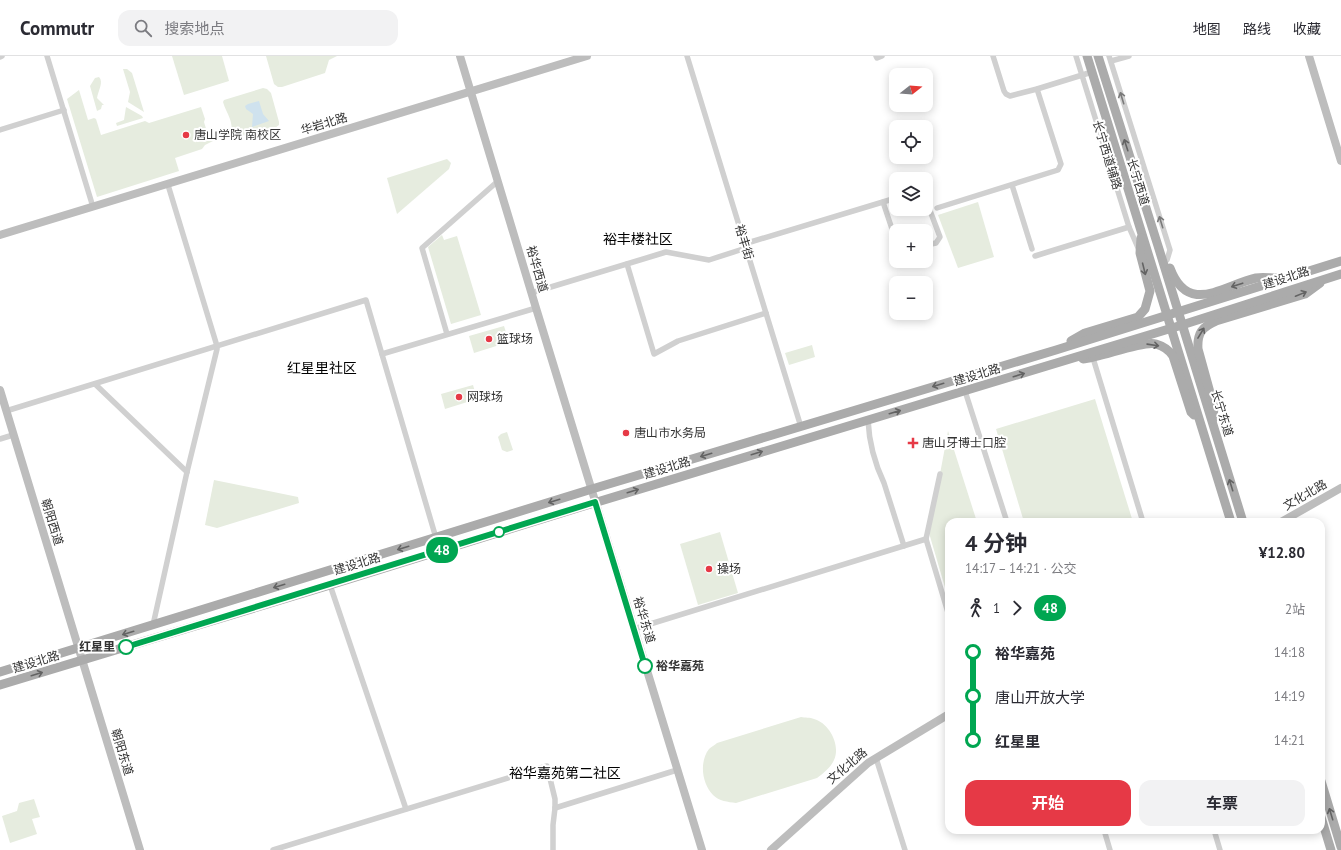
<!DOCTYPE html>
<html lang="zh">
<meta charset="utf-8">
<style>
body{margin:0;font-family:"PT Sans","Noto Sans SC",sans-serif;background:#f2f2f3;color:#2b2b33;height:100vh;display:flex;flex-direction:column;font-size:15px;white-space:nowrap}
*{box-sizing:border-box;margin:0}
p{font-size:13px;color:#7c7c81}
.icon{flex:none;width:22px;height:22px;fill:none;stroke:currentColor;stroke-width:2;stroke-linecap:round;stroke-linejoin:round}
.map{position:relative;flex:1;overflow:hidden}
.panel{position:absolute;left:945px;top:462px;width:380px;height:316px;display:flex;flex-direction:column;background:#fff;border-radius:12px;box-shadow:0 2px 10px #0003}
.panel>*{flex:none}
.badge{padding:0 8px;border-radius:13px;font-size:14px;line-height:26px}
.needle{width:26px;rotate:73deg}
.controls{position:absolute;left:889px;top:12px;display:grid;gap:8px}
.controls a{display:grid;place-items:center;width:44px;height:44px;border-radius:8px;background:#fff;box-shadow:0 2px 10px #0003;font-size:20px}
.map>.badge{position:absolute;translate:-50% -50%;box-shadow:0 0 0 2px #fff}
.legs{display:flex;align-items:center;gap:6px;height:44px;padding:0 20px;font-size:13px}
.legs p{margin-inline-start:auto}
.head{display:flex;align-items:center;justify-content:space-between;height:68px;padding:0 20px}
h1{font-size:22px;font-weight:700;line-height:30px}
.primary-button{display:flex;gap:8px;margin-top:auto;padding:8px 20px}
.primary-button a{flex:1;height:46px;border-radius:12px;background:#e63946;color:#fff;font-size:16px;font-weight:700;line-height:46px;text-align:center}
.primary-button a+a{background:#f2f2f3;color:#2b2b33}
ul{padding:0 20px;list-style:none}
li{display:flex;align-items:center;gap:14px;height:44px;font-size:15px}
li i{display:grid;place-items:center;width:6px;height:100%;margin:0 5px;background:currentColor}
li i::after{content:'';width:10px;height:10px;margin:-5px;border:3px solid;border-radius:50%;background:#fff}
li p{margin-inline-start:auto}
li:first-child i{background:linear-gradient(#0000 50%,currentColor 0)}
li:last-child i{background:linear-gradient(currentColor 50%,#0000 0)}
header{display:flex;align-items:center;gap:24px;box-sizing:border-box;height:56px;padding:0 20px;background:#fff;border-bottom:1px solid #e1e1e2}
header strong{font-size:19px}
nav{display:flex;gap:22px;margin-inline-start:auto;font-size:14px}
.search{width:280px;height:36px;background:#f2f2f3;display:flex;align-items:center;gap:10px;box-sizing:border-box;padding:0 14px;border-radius:12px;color:#7c7c81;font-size:15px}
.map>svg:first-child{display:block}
</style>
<header>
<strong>Commutr</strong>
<div class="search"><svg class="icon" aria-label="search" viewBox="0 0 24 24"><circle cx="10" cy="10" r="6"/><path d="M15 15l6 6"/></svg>搜索地点</div>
<nav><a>地图</a><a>路线</a><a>收藏</a></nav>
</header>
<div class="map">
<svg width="1341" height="794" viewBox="0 0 1341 794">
<rect width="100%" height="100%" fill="#fff"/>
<g fill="#e6ecdf">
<path d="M172,0h50l7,25 -45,14z"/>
<path d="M266,0h71l-8,4 -4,13 -43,14h-4l-4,-3z"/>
<path d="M123,13h4l5,4 12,39 -16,-10 2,-10z"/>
<path d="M99,21c5,5 -1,14 -2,21l7,7h-2l-1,4 -4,2 -7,-25 5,-8z"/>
<path d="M263,32l4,1 4,4 8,29v3l-4,3h-6c-10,8 -25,9 -37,5 0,-16 -5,-18 -9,-31l1,-2z"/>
<path d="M79,34l9,30 6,-2 2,1 5,16 44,-14 4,2 52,-16 4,12 -1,3 3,10 8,8 -10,5 -3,4 -27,9 4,13 -82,26 -30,-98z"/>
<path d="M126,51l16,9 1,2 -26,8 -1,-3 8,-3z"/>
<path d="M447,103l4,4 -2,6 -52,45 -10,-36z"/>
<path d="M978,146l16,55 -36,11 -20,-53z"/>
<path d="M442,179l2,5 13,-4 24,79 -30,9 -23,-77z"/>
<path d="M504,270l5,16 -35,11 -5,-17z"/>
<path d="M812,289l3,12 -26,8 -4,-12z"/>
<path d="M473,329l4,14 -32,10 -4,-15z"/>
<path d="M1095,343l38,123h-109l-28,-93z"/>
<path d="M948,375l29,91h-28v79l-20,-68z"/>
<path d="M507,376l6,18 -6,2 -5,-2 -4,-13 3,-3z"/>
<path d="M214,424l84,17 1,6 -82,25 -12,-3z"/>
<path d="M720,476l18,61 -40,12 -18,-61z"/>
<path d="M801,661c4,1 9,0 13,2 15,4 27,26 20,41 -3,7 -10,13 -17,18l-81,25c-8,-1 -17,-2 -23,-8 -11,-11 -14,-33 -4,-46 2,-2 6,-4 8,-6z"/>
<path d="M34,743l6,18 -8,2 5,15 -27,9 -8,-27 15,-5 2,-8z"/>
</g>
<path fill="#cfe2ee" d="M259,45l4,13 6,7 -17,6 1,-13 -7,-5 -1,-3 3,-2z"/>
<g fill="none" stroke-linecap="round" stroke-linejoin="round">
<g stroke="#d0d0d0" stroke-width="5.5">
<path d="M47,0l46,151"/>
<path d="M687,0l114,371"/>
<path d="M876,0l1,2 5,-2"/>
<path d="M993,0l11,35 2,3 4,2 27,-7 55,-17"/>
<path d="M1076,0l53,171 10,23"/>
<path d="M1109,0l61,194 -3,10"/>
<path d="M0,1l2,-1"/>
<path d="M1111,5l18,-5"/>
<path d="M0,74l64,-20"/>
<path d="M1012,129l20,64"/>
<path d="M926,144l14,37 -4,6 -10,2"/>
<path d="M883,146l13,39"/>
<path d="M937,152l121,-38 3,-6 -24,-75"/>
<path d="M744,188l152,-46"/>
<path d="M1035,200l94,-29"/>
<path d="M627,208l27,90 24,-13 88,-28"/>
<path d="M531,237l135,-41 43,8 37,-12"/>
<path d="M447,278l-25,-86 76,-67"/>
<path d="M382,298l154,-46"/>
<path d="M1093,302l50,164"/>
<path d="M95,328l92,88"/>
<path d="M965,335l42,131"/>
<path d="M6,355l360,-111 70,238"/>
<path d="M868,364c1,21 7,44 16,63l20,63"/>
<path d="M0,383l13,-4"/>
<path d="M926,483l14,-65"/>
<path d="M330,529l76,224"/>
<path d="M153,569l34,-153 30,-123v-3l-49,-161"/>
<path d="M634,573l292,-90 23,77"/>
<path d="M876,702l29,92"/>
<path d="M555,752l122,-38"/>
<path d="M1104,774l6,20"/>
<path d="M1214,774l6,20"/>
<path d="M273,794l274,-84 8,33v9l-2,17v25"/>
</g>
<g stroke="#bdbdbd" stroke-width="8">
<path d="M460,0l76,252 166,542"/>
<path d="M1309,0l32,105"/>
<path d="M0,179l587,-179"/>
<path d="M0,334l140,460"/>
<path d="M1281,466l60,-34"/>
<path d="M771,794l97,-87 81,-49"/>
</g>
<g stroke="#ababab" stroke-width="9">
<path d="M1087,0l144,466"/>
<path d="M1098,0l61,193 84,273"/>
<path d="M1170,212c18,48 52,18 86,10 6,-1 14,0 21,0"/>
<path d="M1071,285l14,-8 53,-16 7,-8 5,-18 -10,-38 1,-15"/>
<path d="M1083,303c17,-1 60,-19 73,-15 7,2 13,6 17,12l18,56 3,3"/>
<path d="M1213,363l1,-12 -16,-58c-1,-16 4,-22 18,-28l89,-27 15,-11"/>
<path d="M0,616l592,-183 464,-139 285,-89"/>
<path d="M0,629l330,-100 254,-79 598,-181 159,-51"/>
<path d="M1321,725l20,66"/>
<path d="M1321,761l10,33"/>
</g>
</g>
<defs><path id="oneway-shaft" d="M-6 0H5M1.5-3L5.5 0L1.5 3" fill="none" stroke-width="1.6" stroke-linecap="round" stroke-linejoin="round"/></defs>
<g stroke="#7a7a7a">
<use href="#oneway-shaft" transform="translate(1122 42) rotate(-107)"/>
<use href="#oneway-shaft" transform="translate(1161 166) rotate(-107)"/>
</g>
<g stroke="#636363">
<use href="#oneway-shaft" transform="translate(1126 89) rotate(-108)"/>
<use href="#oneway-shaft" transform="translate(1144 213) rotate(76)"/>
<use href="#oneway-shaft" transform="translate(1237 229) rotate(162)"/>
<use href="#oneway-shaft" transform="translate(1301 238) rotate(-22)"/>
<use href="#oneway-shaft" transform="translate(1201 277) rotate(-59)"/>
<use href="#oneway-shaft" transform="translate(1153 289) rotate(8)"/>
<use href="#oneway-shaft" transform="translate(1019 319) rotate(-17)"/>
<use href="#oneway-shaft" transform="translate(938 329) rotate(163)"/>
<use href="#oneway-shaft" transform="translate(895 356) rotate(-16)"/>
<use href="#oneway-shaft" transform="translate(757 397) rotate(-17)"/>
<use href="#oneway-shaft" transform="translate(706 399) rotate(163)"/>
<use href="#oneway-shaft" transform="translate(1231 429) rotate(-107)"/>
<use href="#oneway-shaft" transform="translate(633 435) rotate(-17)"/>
<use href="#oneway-shaft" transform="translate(554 445) rotate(163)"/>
<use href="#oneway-shaft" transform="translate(403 492) rotate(163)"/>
<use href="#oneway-shaft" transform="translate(279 530) rotate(163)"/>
<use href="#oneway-shaft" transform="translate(128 577) rotate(163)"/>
<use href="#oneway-shaft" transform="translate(37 618) rotate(-17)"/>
<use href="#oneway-shaft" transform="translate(1331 758) rotate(-107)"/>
</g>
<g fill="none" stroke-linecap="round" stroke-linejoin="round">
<g stroke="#fff" stroke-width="9">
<path id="line-1" d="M126,591l469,-145 50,164"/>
</g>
<use href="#line-1" stroke="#00a651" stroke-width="6"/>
</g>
<g fill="#e63946" stroke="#fff" stroke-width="1.5">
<circle cx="186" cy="79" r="4"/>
<circle cx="489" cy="283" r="4"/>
<circle cx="459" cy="341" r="4"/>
<circle cx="626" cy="377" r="4"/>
<path d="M911 381h4v4h4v4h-4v4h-4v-4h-4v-4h4z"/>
<circle cx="709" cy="513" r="4"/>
</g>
<g fill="#fff" stroke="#00a651" stroke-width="2">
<circle cx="499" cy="476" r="5"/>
<circle cx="126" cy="591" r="7"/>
<circle cx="645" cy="610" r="7"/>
</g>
<g text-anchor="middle" stroke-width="4" stroke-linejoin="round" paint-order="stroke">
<g font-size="12" fill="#333" stroke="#fff">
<text transform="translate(324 68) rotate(-17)" y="4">华岩北路</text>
<text transform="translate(1107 99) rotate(73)" y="4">长宁西道辅路</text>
<text transform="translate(1138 126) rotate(73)" y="4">长宁西道</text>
<text transform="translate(744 186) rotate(73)" y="4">裕丰街</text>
<text transform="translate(537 213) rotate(74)" y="4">裕华西道</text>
<text transform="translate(1286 222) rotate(-18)" y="4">建设北路</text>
<text transform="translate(977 319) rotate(-17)" y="4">建设北路</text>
<text transform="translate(1222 357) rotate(73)" y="4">长宁东道</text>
<text transform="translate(667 412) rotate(-17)" y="4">建设北路</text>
<text transform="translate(1305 439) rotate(-30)" y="4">文化北路</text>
<text transform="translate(52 466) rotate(73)" y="4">朝阳西道</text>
<text transform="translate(357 508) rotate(-17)" y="4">建设北路</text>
<text transform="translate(644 564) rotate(73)" y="4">裕华东道</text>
<text transform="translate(36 606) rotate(-17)" y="4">建设北路</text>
<text transform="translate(122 696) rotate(73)" y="4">朝阳东道</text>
<text transform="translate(847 710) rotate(-40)" y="4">文化北路</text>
</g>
<g font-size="12" fill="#333" stroke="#fff" text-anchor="start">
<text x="194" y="83">唐山学院 南校区</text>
<text x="497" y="287">篮球场</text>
<text x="467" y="345">网球场</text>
<text x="634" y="381">唐山市水务局</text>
<text x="922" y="391">唐山牙博士口腔</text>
<text x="717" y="517">操场</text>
</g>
<g font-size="12" font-weight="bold" fill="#333" stroke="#fff" text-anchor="end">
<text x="115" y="595">红星里</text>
<text x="656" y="614" text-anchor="start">裕华嘉苑</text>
</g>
<g font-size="14" fill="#000" stroke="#fff">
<text x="638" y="188">裕丰楼社区</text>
<text x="322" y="317">红星里社区</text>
<text x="565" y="722">裕华嘉苑第二社区</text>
</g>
</g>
</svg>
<div class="controls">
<a><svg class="needle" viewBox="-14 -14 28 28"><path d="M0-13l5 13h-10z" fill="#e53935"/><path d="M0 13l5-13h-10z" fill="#7c7c81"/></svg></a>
<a><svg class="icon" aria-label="locate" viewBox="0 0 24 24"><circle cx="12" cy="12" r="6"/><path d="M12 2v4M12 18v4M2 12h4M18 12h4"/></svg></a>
<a><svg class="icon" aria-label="layers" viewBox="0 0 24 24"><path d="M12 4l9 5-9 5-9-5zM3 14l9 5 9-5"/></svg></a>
<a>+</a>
<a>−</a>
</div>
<b class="badge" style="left:442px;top:494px;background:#00a651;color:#fff">48</b>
<section class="panel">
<div class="head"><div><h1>4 分钟</h1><p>14:17 – 14:21 · 公交</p></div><b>¥12.80</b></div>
<div class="legs"><svg class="icon" aria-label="walk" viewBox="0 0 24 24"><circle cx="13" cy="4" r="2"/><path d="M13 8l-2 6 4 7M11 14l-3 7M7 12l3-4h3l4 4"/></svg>1<svg class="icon" aria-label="forward" viewBox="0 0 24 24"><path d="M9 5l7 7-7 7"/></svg><b class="badge" style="background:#00a651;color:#fff">48</b><p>2站</p></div>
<ul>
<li><i style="color:#00a651"></i><b>裕华嘉苑</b><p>14:18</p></li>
<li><i style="color:#00a651"></i><span>唐山开放大学</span><p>14:19</p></li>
<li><i style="color:#00a651"></i><b>红星里</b><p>14:21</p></li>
</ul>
<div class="primary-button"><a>开始</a><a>车票</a></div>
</section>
</div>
